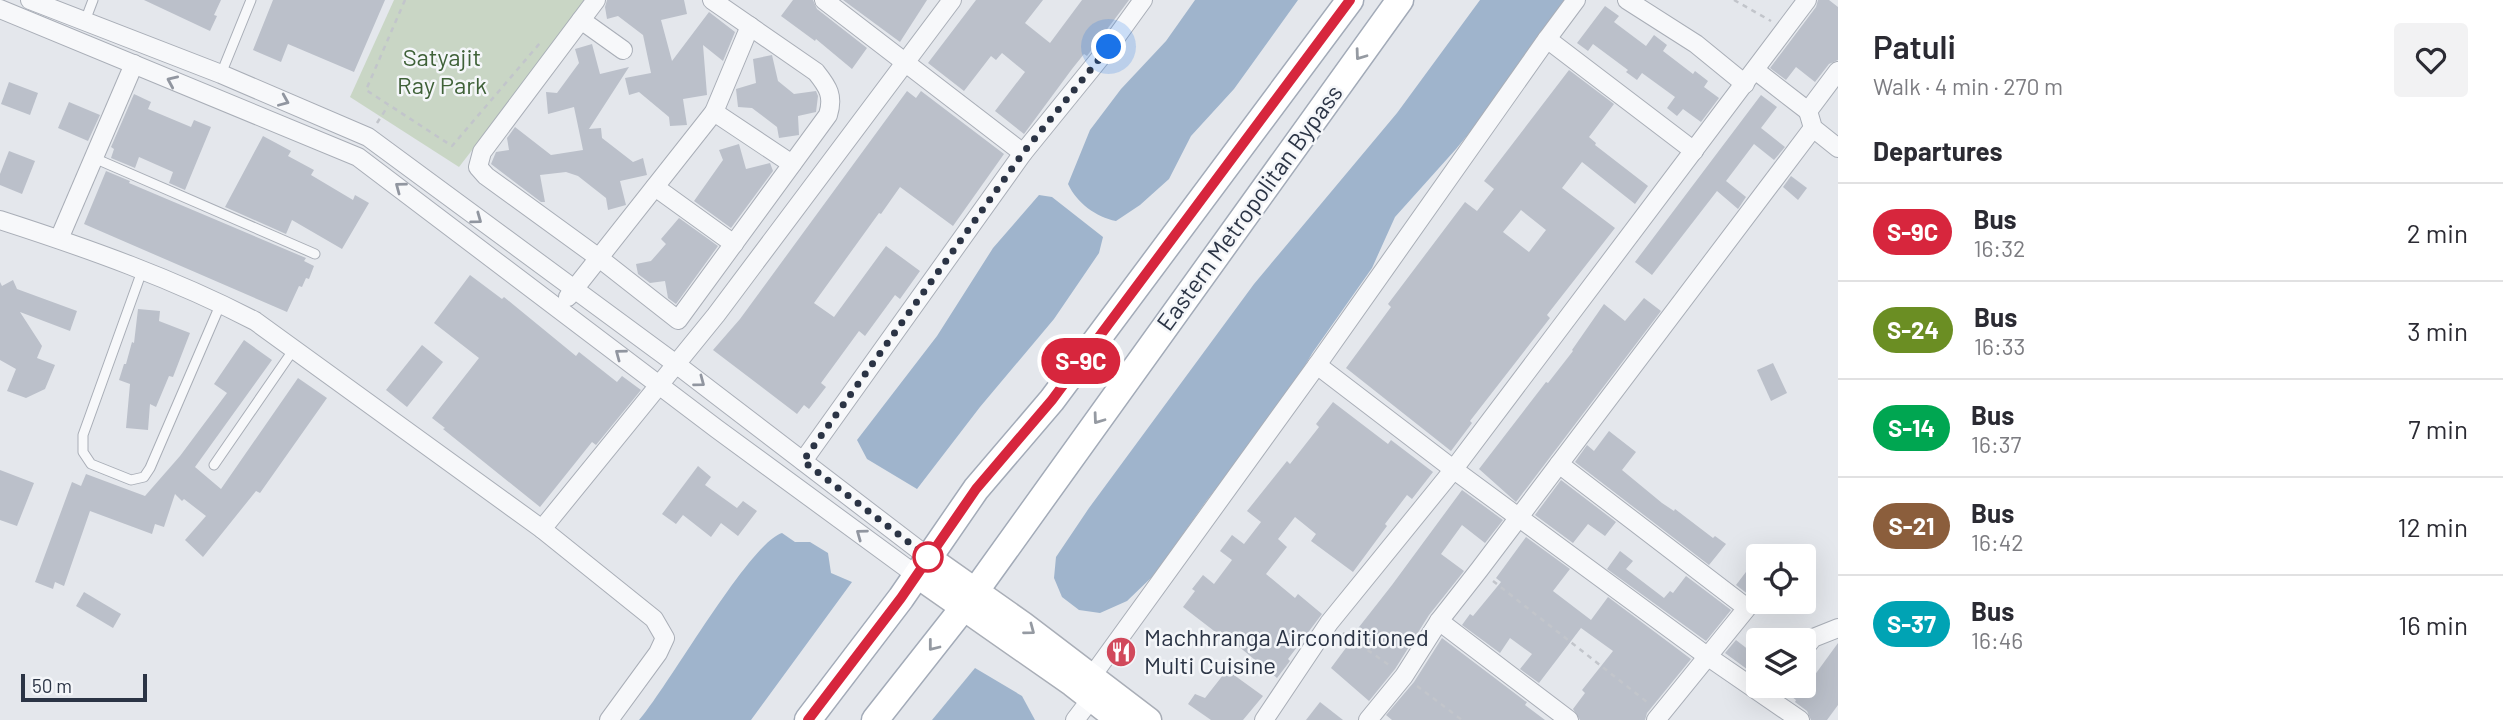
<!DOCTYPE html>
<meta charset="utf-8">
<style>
body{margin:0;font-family:Barlow,sans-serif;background:#f2f2f3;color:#2b2b33;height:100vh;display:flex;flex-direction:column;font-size:26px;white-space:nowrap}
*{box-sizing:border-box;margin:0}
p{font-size:23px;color:#7c7c81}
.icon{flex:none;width:38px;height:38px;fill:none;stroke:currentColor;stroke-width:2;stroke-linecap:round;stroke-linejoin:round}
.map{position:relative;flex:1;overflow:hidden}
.side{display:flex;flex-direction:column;background:#fff;width:665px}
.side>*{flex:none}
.badge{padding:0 14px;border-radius:23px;font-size:24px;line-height:46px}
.tools{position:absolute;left:1746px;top:544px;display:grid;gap:14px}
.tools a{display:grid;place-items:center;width:70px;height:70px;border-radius:7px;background:#fff;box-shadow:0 7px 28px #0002;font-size:35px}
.scale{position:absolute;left:21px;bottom:18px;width:126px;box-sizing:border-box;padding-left:7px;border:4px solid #2b3445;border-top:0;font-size:19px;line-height:24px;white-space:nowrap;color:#2b3445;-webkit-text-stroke:5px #f4f6f9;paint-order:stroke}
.you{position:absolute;width:35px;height:35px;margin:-18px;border:5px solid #fff;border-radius:50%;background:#1a73e8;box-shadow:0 0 0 10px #1a73e833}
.map>.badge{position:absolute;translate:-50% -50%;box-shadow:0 0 0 4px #fff}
h2{padding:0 35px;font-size:26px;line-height:63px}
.round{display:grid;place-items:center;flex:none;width:74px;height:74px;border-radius:7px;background:#f2f2f3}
.headline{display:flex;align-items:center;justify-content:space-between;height:119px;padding:0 35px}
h1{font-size:33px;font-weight:600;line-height:52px}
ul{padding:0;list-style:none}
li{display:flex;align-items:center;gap:21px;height:98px;padding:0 35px;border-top:2px solid #e1e1e2}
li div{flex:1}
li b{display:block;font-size:26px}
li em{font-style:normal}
li .badge{min-width:77px;font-weight:700;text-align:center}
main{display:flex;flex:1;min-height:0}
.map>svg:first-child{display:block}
</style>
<main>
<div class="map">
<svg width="1838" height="720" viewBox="0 0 1838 720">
<rect width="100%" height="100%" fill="#e4e7ec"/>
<path fill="#c9d6c5" d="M394,0h194l-129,167 -109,-70z"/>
<g fill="#9fb4cc">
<path d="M1195,0h103l-64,89 -43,47 -22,43 -29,26 -24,16c-20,-4 -39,-18 -48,-37l22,-54 31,-41 45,-48z"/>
<path d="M1480,0h87l-64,92 -47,57 -61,68 -23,51 -59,84 -34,57 -72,91 -53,75 -27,26 -27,12 -21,-3 -17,-13 -8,-19 2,-21 33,-49 165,-224 143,-171z"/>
<path d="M1039,195l13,2 51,40 -4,16 -45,66 -74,88 -63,82 -50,-30 -10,-19 80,-104 56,-88z"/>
<path d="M782,533l13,9h15l18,11 3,20 21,9 -101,138h-112c29,-33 110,-177 143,-187z"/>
<path d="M975,668l47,28 13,24h-103z"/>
</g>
<g fill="#bbc0ca" fill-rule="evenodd">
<path d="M144,0h77l-7,15 3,1 -7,15z"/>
<path d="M273,0h112l-31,72 -66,-28 -7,18 -28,-12z"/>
<path d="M607,0h77l3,14 -26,6 11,41 37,-49 26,20 -12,29 -20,-16 4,50 -24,4 4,26 -17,1 -1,-9 -30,-25 -10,3 -4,-17 26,-5 -8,-38 -25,-19 -11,3 -2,-12z"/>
<path d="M793,0h20l4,9 50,39 -15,21 -36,-30 -1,2 -34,-25z"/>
<path d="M843,0h84l-27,42z"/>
<path d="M976,0h67l-18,23 25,20 32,-43h47l-42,56 -3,-2 -12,15 -48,65 -29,-23 30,-39 -23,-19 -6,7 -5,-4 -27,35 -36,-28z"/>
<path d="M1818,0h11l9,7v53l-9,4 -14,18 -19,-15 -10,13 -16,-12 46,-61z"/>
<path d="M1605,6l14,10 -5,6 32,24 8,-11 13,10 -4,6 30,23 2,-3 13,10 -4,6 15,11 -18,24 -18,-13 -6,7 -10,-8 8,-11 -33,-24 -5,7 -11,-8 2,-2 -35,-26 -5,7 -11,-8z"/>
<path d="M592,44l8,30 29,-7 -40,62 12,-1 1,10 31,24 10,-4 4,17 -27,6 6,24 -18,5 -2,-12 -28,-22 -12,-4 -26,3 5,27h-4l-50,-38 5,-12 13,-2 -2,-12 8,-11 36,28 32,-5 -9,-43 -26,7 -2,-22 11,1 22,-30 -4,-14z"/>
<path d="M772,55l6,26 16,13 22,-3 2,5 -2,16 -18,4 1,19 -20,3 -2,-11 -25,-19 -14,-1 -2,-18 20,-6 -3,-24z"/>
<path d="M1569,70l45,34 -25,33 7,6 -1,2 53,41 -13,18 -53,-42 -20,26 53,40 -68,87 3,3 -80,103 2,2 -21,28 -105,-83 45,-61 -3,-3 77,-102 12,9 17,-22 -10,-8zM1521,210l25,20 -17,22 -26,-20z"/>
<path d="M9,82l29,11 -8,22 -29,-11z"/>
<path d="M907,91l9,7 5,-7 83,63 -51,72 -53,-39 -19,27 -2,-1 -65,90 20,14 52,-71 34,25 -20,28 -5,-4 -30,41 -6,-5 -38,52 5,4 -17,22 -5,-4 -7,9 -84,-64 27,-31z"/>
<path d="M134,94l17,8 -3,7 43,18 3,-7 17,7 -26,63 -16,-7 4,-11 -34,-15 -4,11 -24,-10 3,-9 -3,-2z"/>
<path d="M1761,95l16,12 -16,21 24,19 -11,13 -20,-16 -28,37 20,16 -8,12 -21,-18 -65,84 -17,-13z"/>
<path d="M69,102l31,13 -12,26 -30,-13z"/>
<path d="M263,136l28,15 -3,5 26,14 -3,5 42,25 2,-5 14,8 -27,46 -50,-29 -6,14 -61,-27z"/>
<path d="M739,144l7,25 24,-6 3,8 -42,57 -37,-27 29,-41 -4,-10z"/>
<path d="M9,151l26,10 -13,33 -22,-9v-11z"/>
<path d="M106,171l24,10 -1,2 177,75 -2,3 10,5 -5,13 -3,-1 -4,9 -3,-1 -12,26 -203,-88z"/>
<path d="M1791,176l16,12 -9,12 -15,-13z"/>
<path d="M679,218l39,28 -42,58 -8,-6 -3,-17 -15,2 -12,-9 -2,-10 15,-3 15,-17 -5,-5z"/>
<path d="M470,275l32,24 2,-2 72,59 3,-4 38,30 5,-6 19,14 -45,55 -4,-3 -52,65 -97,-78 2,-1 -13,-10 47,-60 -45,-35z"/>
<path d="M13,280l4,9 60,22 -7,20 -50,-19 22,34 -5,12 18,7 -10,24 -19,9 -19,-7 9,-22 -16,-9v-78l2,4z"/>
<path d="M1644,298l17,13 -145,191 -37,-33 67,-87 2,1 25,-32 -1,-1 32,-46 21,17z"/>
<path d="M138,309l22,2 -1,10 31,12 -17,44 -4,-1 -13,31 -6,-3 -2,26 -22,-2 4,-44 -11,-4 5,-16h2l6,-22 2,1z"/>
<path d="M244,340l28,20 -77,107 26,22 77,-111 29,20 -67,95 -4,-2 -53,66 -18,-17 21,-24 -22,-17 -2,2 -7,-7 -11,33 -9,-3 -3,10 -62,-23 -26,75 -9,-4 -2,7 -18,-7 37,-100 9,4 5,-12 59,22 35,-40 47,-63 -13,-9z"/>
<path d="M422,345l21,17 -36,45 -21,-17z"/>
<path d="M1773,363l14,30 -16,8 -14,-31z"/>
<path d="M1333,402l55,42 3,-4 42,32 -21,27 -5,-4 -22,29 2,2 -34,46 -42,-31 5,-7 -21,-17 -17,22 9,8 -21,27 29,24 3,-4 24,20 -34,45 2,2 -13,17 -57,-47 -2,3 -35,-27 12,-16 -3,-2 11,-14 11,9 18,-24 -12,-9 12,-16 12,9 17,-22 -14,-11 40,-50 3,3 29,-37 -3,-3z"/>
<path d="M1609,431l27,21 -14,18 40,33 12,8 1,-2 38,29 2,-2 11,8 -17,21 -134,-103 12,-17 7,6z"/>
<path d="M698,466l13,11 -6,8 32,23 6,-7 14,10 -19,25 -17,-13 -10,14 -28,-22 -7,9 -14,-10z"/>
<path d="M0,470l34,13 -17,43 -17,-6z"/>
<path d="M1561,480l55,42 -11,14 -17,-12 -15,19 -38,-28z"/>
<path d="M1462,490l41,30 -18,23 -23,-18 -21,29 23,17 -35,44 -34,54 -26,32 -38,-33 23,-31 -2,-1 40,-51z"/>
<path d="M1526,537l44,32 -17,22 38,29 17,-23 83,62 -44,54 -2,7h-65l-7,-11 12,-16 -3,-3 31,-39 -32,-23 -42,55 -19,-14 12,-15 -22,-16 -10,15 -38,-28 8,-11 3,2 28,-34 -5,-4z"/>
<path d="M1620,551l13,10 -7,8 38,29 6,-7 3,2 13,-17 45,34 -25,31 -99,-72z"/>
<path d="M1749,568l10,8v6l-10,13 -13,-10z"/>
<path d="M84,592l37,22 -8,14 -37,-22z"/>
<path d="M1442,638l83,63 2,1 -2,3 20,15h-153l-6,-5 28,-33z"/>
<path d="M1736,640l23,18v20l-34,-25z"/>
<path d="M1838,643v62l-11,15h-16l-4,-9 -12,-9 1,-2 -19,-14h27v-17l10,7z"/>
<path d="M1227,670l36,26 -20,24h-32l-23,-16 7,-10 10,4z"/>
<path d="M1320,702l23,18h-37z"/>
</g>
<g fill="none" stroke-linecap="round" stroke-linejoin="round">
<g stroke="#a9aeb7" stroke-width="11">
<g id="service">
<path d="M85,21l8,-21"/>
<path d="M221,74l30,-74"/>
<path d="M94,158l221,96"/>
<path d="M142,271l-59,164v17l8,12 40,16 13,-3 6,-9 71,-165"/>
<path d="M214,465l80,-116"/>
</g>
</g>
<g stroke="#a9aeb7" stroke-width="20">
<g id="minor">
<path d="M30,0l191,74 147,63 308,227 252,193"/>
<path d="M596,0l-114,152 -4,15 8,9 113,82 79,62 150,-205c6,-19 0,-28 -12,-43l-104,-72"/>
<path d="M824,0l199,153"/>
<path d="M1627,0l69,44 49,40"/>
<path d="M0,9l358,148 359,272 199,146"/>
<path d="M581,20l42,30"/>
<path d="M1547,39l147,112"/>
<path d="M1755,70l53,41"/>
<path d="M1838,71l-30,40 5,17 25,20"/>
<path d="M714,112l78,52"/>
<path d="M655,187l79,57"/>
<path d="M0,220c87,28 174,59 255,101l287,208 112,90 11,19 -7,15 -49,67"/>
<path d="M59,239l75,-175"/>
<path d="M568,297l146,-185 36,-86"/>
<path d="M1317,365l136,104 254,187 93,64"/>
<path d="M803,461l220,-308 86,-106 34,-47"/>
<path d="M1559,464l188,144 -91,112"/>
<path d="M542,529l174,-214 236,-315"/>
<path d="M1439,621l130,99"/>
<path d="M1804,649l9,-11 25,-10"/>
<path d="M1092,676l225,-311 230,-326 29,-39"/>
<path d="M1075,720l16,-21"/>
<path d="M1264,720l65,-97 121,-149 357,-474"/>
<path d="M1368,720l36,-44 35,-55 40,-51 334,-442"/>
</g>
</g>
<g stroke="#a9aeb7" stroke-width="27">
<g id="secondary">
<path d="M928,557l95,67 126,96"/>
<path d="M916,575l156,109 46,36"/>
</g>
</g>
<g stroke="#a3abb8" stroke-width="29">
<g id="primary">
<path d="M808,720l93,-122 75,-109 76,-89 298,-400"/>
<path d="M875,720l89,-113 436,-607"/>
</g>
</g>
<g stroke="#c2c5cb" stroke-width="2.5" stroke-dasharray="5 5" stroke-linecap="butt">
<path d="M405,0l-39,90 86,56 88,-103"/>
<path d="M1734,0l37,21"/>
<path d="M377,123l11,-17"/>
<path d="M1493,581l154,121"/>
<path d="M1343,633l46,32"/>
<path d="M1417,686l45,34"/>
</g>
<use href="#service" stroke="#f7f8fa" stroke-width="9"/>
<use href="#minor" stroke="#f7f8fa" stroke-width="18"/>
<use href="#secondary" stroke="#fff" stroke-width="24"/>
<use href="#primary" stroke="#fff" stroke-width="26"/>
</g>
<defs><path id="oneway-chevron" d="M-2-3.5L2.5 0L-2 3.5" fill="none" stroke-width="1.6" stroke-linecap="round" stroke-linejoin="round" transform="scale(1.75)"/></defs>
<g stroke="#959aa2">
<use href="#oneway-chevron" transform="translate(1360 55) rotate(126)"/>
<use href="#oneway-chevron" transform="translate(1098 419) rotate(126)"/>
<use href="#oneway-chevron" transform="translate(1030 630) rotate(37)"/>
<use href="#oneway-chevron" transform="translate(933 646) rotate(128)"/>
</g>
<g stroke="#9196a0">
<use href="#oneway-chevron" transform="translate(172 81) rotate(-156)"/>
<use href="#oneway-chevron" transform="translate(284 101) rotate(23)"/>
<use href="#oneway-chevron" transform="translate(400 187) rotate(-143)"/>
<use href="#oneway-chevron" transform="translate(477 219) rotate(36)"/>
<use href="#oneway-chevron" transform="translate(620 354) rotate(-143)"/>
<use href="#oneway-chevron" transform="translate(700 382) rotate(37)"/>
<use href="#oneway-chevron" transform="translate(861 534) rotate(-144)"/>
</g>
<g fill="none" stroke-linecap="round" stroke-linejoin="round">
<g stroke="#fff" stroke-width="16">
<path id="line" d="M808,720l93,-122 75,-109 76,-89 298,-400"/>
</g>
<use href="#line" stroke="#d7263d" stroke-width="10"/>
<path stroke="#2b3445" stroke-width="7" stroke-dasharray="0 12.6" d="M928,557l-125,-96 220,-308 86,-106"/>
</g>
<defs>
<g id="restaurant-disc" transform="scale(1.575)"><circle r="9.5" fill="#d1495b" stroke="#f4f6f9"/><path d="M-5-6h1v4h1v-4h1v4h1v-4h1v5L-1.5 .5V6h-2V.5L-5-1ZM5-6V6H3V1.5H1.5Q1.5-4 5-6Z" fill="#fff"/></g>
</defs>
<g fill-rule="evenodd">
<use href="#restaurant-disc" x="1121" y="652"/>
</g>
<circle fill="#fff" stroke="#d7263d" stroke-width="3.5" cx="928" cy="557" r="14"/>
<g text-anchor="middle" stroke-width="5" stroke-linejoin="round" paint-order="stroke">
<g font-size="24" fill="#3f6138" stroke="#f4f6f9">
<text x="442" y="66">Satyajit<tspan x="442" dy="28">Ray Park</tspan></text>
</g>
<g font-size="24" fill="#2b3445" stroke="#f4f6f9">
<text transform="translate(1250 208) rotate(-54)" y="8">Eastern Metropolitan Bypass</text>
</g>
<g font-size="24" fill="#2b3445" stroke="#f4f6f9" text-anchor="start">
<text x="1144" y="646">Machhranga Airconditioned<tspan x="1144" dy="28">Multi Cuisine</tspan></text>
</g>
</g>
</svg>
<div class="tools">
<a><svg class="icon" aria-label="locate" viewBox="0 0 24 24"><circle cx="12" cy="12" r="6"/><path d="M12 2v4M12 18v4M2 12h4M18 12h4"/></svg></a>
<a><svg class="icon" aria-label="layers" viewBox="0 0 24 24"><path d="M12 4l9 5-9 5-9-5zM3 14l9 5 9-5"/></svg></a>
</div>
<div class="scale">50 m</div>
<div class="you" style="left:1109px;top:47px"></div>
<b class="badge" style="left:1081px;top:361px;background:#d7263d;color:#fff">S-9C</b>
</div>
<section class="side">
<div class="headline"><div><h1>Patuli</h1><p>Walk · 4 min · 270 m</p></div><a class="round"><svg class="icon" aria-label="heart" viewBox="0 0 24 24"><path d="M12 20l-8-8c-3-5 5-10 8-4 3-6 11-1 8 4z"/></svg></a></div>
<h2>Departures</h2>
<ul>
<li><span class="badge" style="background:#d7263d;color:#fff">S-9C</span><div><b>Bus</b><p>16:32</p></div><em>2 min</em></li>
<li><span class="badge" style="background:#6b8e23;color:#fff">S-24</span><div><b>Bus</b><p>16:33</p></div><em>3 min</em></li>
<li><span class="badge" style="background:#00a651;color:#fff">S-14</span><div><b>Bus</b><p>16:37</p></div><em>7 min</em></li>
<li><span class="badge" style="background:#8b5e3c;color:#fff">S-21</span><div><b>Bus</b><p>16:42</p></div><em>12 min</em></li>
<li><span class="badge" style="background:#00a3b4;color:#fff">S-37</span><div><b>Bus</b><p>16:46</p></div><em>16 min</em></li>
</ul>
</section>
</main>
